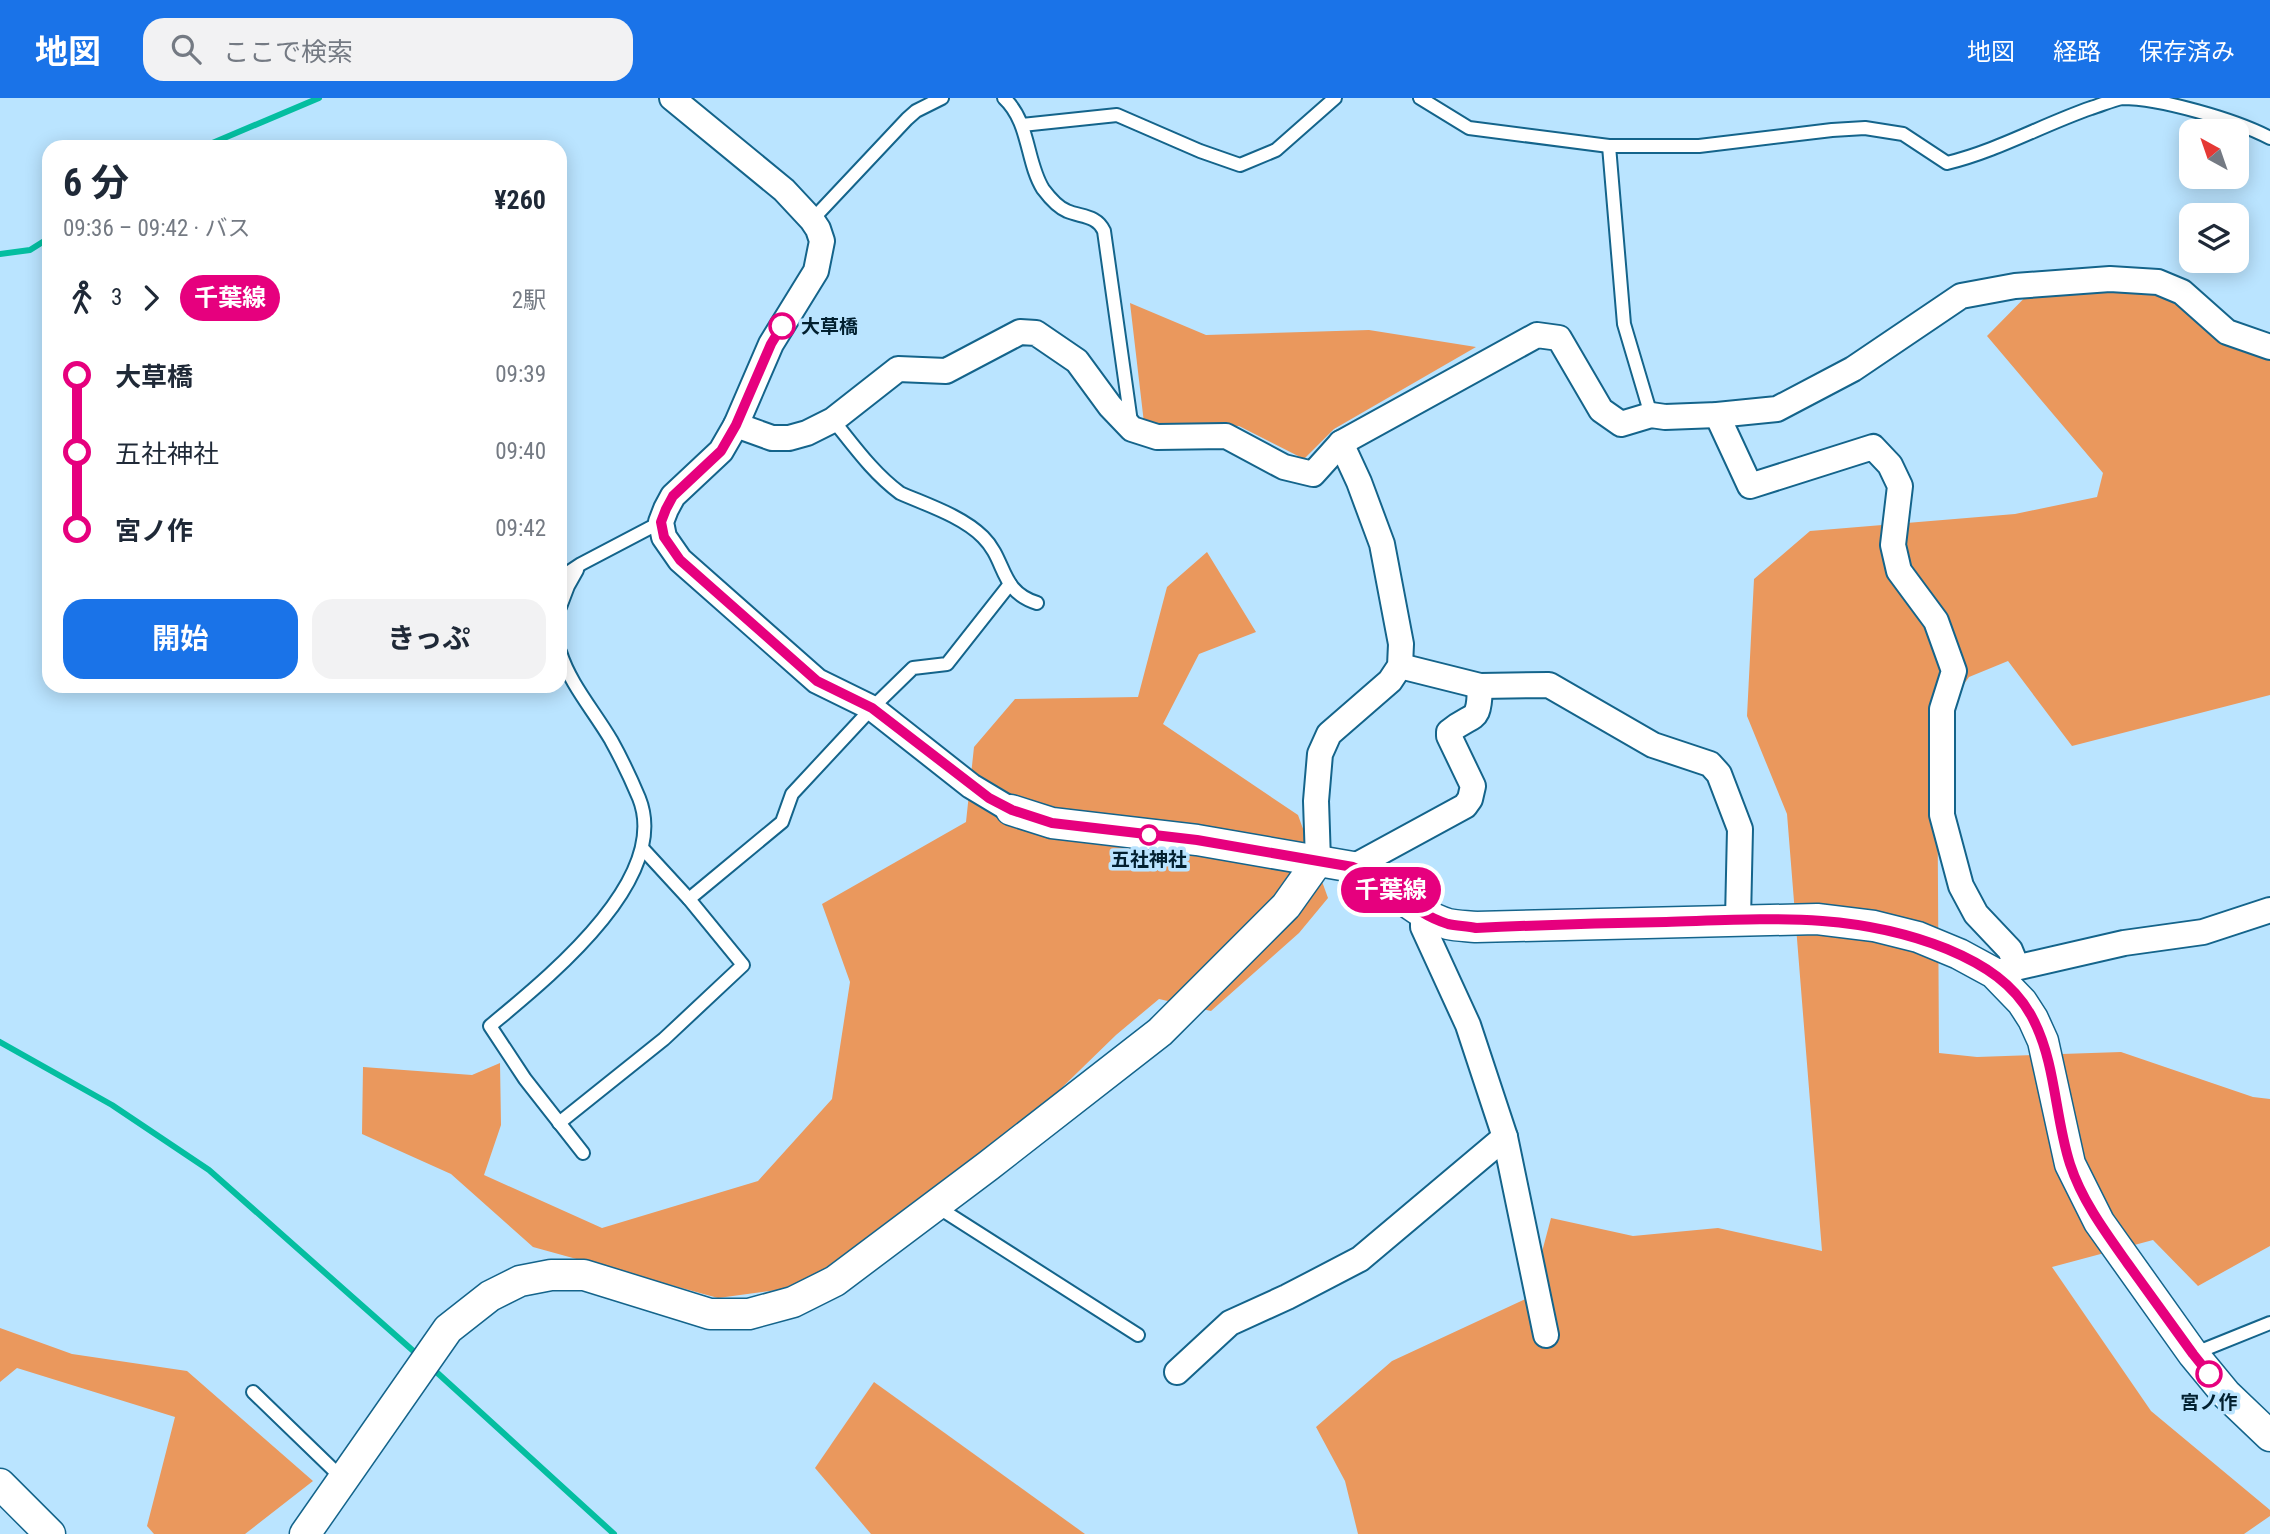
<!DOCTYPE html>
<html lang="ja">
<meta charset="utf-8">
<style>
body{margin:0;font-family:"Roboto Condensed","Noto Sans JP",sans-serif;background:#f2f2f3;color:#1f2937;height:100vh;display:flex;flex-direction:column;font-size:26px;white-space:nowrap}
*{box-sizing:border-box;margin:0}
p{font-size:23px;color:#747a83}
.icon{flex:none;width:38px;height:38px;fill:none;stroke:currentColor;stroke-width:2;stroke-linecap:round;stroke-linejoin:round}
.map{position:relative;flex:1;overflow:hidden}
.drawer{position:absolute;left:42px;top:42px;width:525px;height:553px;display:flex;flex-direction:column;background:#fff;border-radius:21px;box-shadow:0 4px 18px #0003}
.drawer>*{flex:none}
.badge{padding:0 14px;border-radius:23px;font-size:24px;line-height:46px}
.needle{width:46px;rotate:320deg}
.fabs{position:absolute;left:2179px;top:21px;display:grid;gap:14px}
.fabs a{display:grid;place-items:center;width:70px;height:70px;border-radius:14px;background:#fff;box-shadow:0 4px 18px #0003;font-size:35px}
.map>.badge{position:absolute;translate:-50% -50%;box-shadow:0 0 0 4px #fff}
.legs{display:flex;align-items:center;gap:10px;height:77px;padding:0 21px;font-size:23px}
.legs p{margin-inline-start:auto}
.summary{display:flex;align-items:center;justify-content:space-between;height:119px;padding:0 21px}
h1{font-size:38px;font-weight:700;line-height:52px}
.button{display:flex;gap:14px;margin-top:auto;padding:14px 21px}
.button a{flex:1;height:80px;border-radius:21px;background:#1a73e8;color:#fff;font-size:28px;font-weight:700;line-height:80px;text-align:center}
.button a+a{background:#f2f2f3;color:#1f2937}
ul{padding:0 21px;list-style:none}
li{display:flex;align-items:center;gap:24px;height:77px;font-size:26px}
li i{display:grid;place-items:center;width:10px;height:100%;margin:0 9px;background:currentColor}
li i::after{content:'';width:18px;height:18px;margin:-9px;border:5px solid;border-radius:50%;background:#fff}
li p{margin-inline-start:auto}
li:first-child i{background:linear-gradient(#0000 50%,currentColor 0)}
li:last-child i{background:linear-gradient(currentColor 50%,#0000 0)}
header{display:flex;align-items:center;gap:42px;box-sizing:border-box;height:98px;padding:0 35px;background:#1a73e8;color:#fff}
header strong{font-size:33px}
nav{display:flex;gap:38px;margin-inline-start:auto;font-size:24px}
.search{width:490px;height:63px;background:#f2f2f3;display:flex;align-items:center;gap:18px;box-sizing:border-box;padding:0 24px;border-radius:21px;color:#747a83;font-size:26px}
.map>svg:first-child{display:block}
</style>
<header>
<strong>地図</strong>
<div class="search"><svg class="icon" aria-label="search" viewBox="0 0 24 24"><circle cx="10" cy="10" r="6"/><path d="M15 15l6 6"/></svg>ここで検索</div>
<nav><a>地図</a><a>経路</a><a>保存済み</a></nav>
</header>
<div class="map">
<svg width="2270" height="1436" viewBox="0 0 2270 1436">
<rect width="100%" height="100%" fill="#bae4ff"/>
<g fill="#ea985d">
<path d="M2115,173l155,65v359l-198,51 -64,-85 -39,16 -32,45 2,331 38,4 144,-5 132,45 17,2v147l-72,40 -45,-46 -101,27 99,144 119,99v6l-26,18h-886l-13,-53 -29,-54 76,-66 138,-64 21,-79 82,18 85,-8 104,23 -35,-437 -40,-98 7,-137 56,-48 205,-17 82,-17 6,-24 -116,-137 56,-57z"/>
<path d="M1130,205l76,32 163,-5 107,17 -142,82 -30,30 -65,-33 -95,-3z"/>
<path d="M1207,454l49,80 -57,22 -36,70 135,91 30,83 -29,35 -88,78 -52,-12 -43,36 -107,104 -209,148 -82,11 -185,-51 -82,-73 -89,-40 1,-67 109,8 28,-12 1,62 -17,50 118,53 156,-47 74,-82 18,-117 -28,-78 144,-82 8,-75 41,-48 123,-2 29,-110z"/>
<path d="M0,1230l72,26 115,17 126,110 -68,53h-91l-7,-8 28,-109 -158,-49 -17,14z"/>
<path d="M874,1284l211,152h-214l-56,-66z"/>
</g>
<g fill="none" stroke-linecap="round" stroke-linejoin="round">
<g stroke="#04bea0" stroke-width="6">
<path d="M203,49l116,-49"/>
<path d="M0,156l30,-4 19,-12"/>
<path d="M0,944l112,63 97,65 210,186"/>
<path d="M432,1270l182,166"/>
</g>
<g stroke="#14648b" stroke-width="16">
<g id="service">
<path d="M1004,0c26,24 22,64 39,91 6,8 14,18 24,22 14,6 30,4 37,20l27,191"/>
<path d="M1420,0l49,30 140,18h90l133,-16 33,-2 38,6 44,29c50,-12 95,-38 144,-55 10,-3 21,-8 31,-10 38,0 114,22 148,40"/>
<path d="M1022,27l95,-10 83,36 40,14 36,-15 59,-52"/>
<path d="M1609,48l15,178 27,91"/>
<path d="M812,122l95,-101 9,-8 26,-13"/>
<path d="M833,322c21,26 40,53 67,73 27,12 62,23 83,44 24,24 16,54 54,66"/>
<path d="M560,480l21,-14 80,-42"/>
<path d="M560,509l8,-21 9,-16"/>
<path d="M560,554c10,32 34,59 51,88 10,18 20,39 28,58 33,82 -94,182 -149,228l35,53 58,74"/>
<path d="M689,801l93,-77 10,-28 80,-86 41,-40 34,-4 63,-80"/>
<path d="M559,1025l105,-84 79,-74 -54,-66 -46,-50"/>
<path d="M936,1108l202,129"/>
<path d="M2193,1256l77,-31"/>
<path d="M253,1294l91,88"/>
</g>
</g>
<g stroke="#14648b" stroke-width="28">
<g id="minor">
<path d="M672,0l112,92 28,30 6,9 4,12 -6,30 -45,73 -35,81 -15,26 -48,45 -7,13 -5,13 3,15 16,23 137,121 55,27 99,78 40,24"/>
<path d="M1717,317l33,71 123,-39 17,18 10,21 -7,59 6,26 37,50 18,50 -12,38v106l19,71 15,28 34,36 7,17"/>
<path d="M736,327l36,13h17l18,-5 26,-13 65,-51 48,2 74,-39 16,1 41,28 33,45 22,23 25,8 69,-1 58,31 29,7 28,-31 196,-108 22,3 42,72 20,14 30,-9 14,2 52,-2 60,-6 76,-40 108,-73 54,-10 95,-7 48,3 24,10 45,40 43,15"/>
<path d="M1400,568l80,20 69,-1 104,60 57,19 9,10 21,55 -2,90"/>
<path d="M1318,763l-2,-60 4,-47 9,-20 61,-53 10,-15 1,-22 -19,-100 -23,-62 -18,-39"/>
<path d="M1353,769l112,-61 5,-7 3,-13 -24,-50v-4c25,-21 30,-6 31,-46"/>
<path d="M1423,814v15l45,98 37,112 41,198"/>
<path d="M2002,873l122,-28 79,-11 67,-22"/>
<path d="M1177,1274l53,-49 57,-26 73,-38 145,-122"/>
</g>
</g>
<g stroke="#14648b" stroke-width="33">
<g id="tertiary">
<path d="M1011,712l41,13 145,17 156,27c34,14 60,47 95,57 9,2 19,2 28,3l341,-8 57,7 44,11 41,17 35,19 28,29 11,17 10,22 27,123 29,58 94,132 33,40 44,42"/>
<path d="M0,1386l50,50"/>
<path d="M305,1436l143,-205 42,-33 30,-15 31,-6h33l126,39h39l44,-12 42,-21 153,-115 172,-134 126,-126 32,-45"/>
</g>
</g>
<use href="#service" stroke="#fff" stroke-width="12"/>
<use href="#minor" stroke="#fff" stroke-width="24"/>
<use href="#tertiary" stroke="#fff" stroke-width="30"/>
</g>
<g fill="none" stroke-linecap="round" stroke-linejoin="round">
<g stroke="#fff" stroke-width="16">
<path id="line-1" d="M782,228l-11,18 -35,81 -15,26 -48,45 -7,13 -5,13 3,15 16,23 137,121 55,27 117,90 23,12 40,13 145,17 156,27c33,14 60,47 95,57 9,2 19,2 28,4 63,-3 127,-5 190,-6 98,-3 187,-11 281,27 36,15 69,35 87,72 22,44 21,97 36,143 12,37 36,69 58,100 22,30 43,60 65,90l16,20"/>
</g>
<use href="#line-1" stroke="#e6007e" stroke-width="10"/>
</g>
<g fill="#fff" stroke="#e6007e" stroke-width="3.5">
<circle cx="782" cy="228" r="12"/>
<circle cx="1149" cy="737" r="9"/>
<circle cx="2209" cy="1276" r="12"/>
</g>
<g text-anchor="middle" stroke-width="7" stroke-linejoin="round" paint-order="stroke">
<g font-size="19" font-weight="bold" fill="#022030" stroke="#bae4ff">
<text x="801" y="235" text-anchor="start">大草橋</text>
<text x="1149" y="768">五社神社</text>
<text x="2209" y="1311">宮ノ作</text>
</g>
</g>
</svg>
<div class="fabs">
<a><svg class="needle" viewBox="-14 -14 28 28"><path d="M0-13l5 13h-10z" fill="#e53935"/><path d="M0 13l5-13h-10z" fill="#747a83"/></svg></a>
<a><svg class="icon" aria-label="layers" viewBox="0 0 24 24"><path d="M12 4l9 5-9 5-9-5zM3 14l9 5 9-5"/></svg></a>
</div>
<b class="badge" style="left:1391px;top:792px;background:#e6007e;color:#fff">千葉線</b>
<section class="drawer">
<div class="summary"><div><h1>6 分</h1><p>09:36 – 09:42 · バス</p></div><b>¥260</b></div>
<div class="legs"><svg class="icon" aria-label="walk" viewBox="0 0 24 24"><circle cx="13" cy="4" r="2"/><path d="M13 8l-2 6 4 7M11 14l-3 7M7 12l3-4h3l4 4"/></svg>3<svg class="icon" aria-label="forward" viewBox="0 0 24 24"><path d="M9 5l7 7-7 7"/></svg><b class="badge" style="background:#e6007e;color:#fff">千葉線</b><p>2駅</p></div>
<ul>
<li><i style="color:#e6007e"></i><b>大草橋</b><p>09:39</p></li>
<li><i style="color:#e6007e"></i><span>五社神社</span><p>09:40</p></li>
<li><i style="color:#e6007e"></i><b>宮ノ作</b><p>09:42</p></li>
</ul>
<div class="button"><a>開始</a><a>きっぷ</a></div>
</section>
</div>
